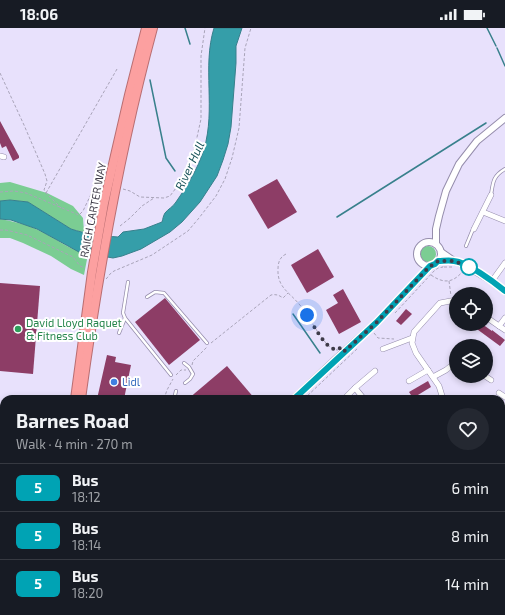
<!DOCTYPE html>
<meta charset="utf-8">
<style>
body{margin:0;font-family:"Exo 2",sans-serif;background:#242831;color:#f1f3f6;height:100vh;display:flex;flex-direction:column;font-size:15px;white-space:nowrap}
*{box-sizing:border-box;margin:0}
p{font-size:13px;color:#9ea1a6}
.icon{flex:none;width:22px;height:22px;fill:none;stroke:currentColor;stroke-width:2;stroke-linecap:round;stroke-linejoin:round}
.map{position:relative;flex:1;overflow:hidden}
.drawer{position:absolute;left:0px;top:367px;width:505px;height:220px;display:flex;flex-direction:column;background:#171b24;border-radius:12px 12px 0 0;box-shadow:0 2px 6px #0003}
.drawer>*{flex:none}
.badge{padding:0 8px;border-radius:6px;font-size:14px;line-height:26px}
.fabs{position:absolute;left:449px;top:259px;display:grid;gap:8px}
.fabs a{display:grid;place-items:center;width:44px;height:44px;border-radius:50%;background:#171b24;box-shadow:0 2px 6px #0003;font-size:20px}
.you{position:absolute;width:20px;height:20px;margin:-10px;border:3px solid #fff;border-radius:50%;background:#1a73e8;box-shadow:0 0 0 6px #1a73e833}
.map>.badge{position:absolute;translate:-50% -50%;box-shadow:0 0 0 2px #fff}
.round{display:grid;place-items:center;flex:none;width:42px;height:42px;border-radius:21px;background:#242831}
.head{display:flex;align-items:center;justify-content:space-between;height:68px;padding:0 16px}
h1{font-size:19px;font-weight:700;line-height:30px}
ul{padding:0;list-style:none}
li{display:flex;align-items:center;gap:12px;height:48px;padding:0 16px;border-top:1px solid #363941}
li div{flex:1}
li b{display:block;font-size:15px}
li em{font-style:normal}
li .badge{min-width:44px;font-weight:700;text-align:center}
.status{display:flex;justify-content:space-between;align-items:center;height:28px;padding:0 20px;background:#171b24;direction:ltr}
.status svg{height:11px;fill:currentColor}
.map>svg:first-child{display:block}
</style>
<div class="status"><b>18:06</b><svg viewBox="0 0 49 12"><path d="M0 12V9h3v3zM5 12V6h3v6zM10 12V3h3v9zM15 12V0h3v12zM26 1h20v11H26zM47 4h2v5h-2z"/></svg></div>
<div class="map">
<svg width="505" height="587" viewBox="0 0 505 587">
<rect width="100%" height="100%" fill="#e8e1fc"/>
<g fill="#7bcd93">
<path d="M10,154l37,11 26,13 10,12 1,14 -6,-1 -7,-2 -43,-27 -18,-2 -10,1v-18z"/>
<path d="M0,191c12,2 25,5 36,10 18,8 33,21 52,25l-4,21 -13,-6 -20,-13 -28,-13 -13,-5h-10z"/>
<circle cx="428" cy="226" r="8"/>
<path d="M73,583h28l-6,4h-22z"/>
</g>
<path fill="#359ea9" stroke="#38808c" d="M214,0h28l-6,18v17l-5,64 -3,17 -5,16 -6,16 -17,26 -18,20 -12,10 -29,17 -19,7 -9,2 -34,-6 -42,-23 -26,-9 -11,-1v-18l10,-1 18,2 43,27c15,5 32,7 47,8l5,-5 21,-3 18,-7c1,-3 1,-6 3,-9 3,-4 8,-6 11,-11 11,-16 22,-33 28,-53 12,-40 -2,-82 10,-121z"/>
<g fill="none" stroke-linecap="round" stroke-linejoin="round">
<g stroke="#38808c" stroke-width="1.5">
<path d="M185,0l5,16"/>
<path d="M487,0l9,18"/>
<path d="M497,20l8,18"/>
<path d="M150,52l16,78 9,13"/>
<path d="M337,189l149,-94"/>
<path d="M293,286l27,39"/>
</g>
</g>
<g fill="#8d3d66">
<path d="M0,93l19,35v2l-6,3 -7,-15 -4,2 -2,-5z"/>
<path d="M277,151l20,33 -29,17 -20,-34z"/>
<path d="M318,221l16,28 -27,16 -16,-28z"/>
<path d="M0,255l40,3 -7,88 -33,-3z"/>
<path d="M343,261l18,33 -22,12 -13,-24 12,-7 -5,-8z"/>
<path d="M165,270l35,42 -31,25 -34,-43z"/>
<path d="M406,281l6,5 -11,11 -5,-4z"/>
<path d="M470,296h12l10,7v-1l13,10 -5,6z"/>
<path d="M107,327l9,2 -1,5 16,3 -7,34h-27z"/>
<path d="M227,338l28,33h-67z"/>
<path d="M428,353l3,6 -18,11 -4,-6z"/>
</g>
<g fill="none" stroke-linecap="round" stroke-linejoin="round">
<g stroke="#958dac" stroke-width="4">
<g id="service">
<path d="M491,167c2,-13 2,-19 14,-26"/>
<path d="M466,218l7,-17"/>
<path d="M128,254l-5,31 2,5 46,57"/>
<path d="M147,269l8,-5 9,1 43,50"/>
<path d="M119,305l6,-15"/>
<path d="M184,335l5,4 4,7 -3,5 -5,4"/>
<path d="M174,371l2,-8"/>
<path d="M0,463l2,-2h2"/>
<path d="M0,476l4,1"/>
<path d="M501,488l4,-2"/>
<path d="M0,508h1"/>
<path d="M225,587l2,-4"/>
<path d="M237,587l2,-4"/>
</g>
</g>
<g stroke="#958dac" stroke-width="6">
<g id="minor">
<path d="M0,128l4,1"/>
<path d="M483,184l22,9"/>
<path d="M474,201l17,-34"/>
<path d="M492,253l13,-18"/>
<path d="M486,289l13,9 6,-8"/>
<path d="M499,298l6,4"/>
<path d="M468,318l2,-2"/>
<path d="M383,321l29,-11"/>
<path d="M485,348l6,4"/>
<path d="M433,349l13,-7 10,-8"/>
<path d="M409,353l19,-11"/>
<path d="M355,360l20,-17"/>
<path d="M499,365l6,4"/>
<path d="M344,371l11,-11 9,11"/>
<path d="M443,371l-4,-13 -23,-33 -4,-10 2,-11 26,-29 16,-3"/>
<path d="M501,383l4,-5"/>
<path d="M0,435l4,1"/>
<path d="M0,447h4"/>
<path d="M330,583l2,4"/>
<path d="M386,583l2,4"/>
<path d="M413,583l1,4"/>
<path d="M135,587v-4"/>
<path d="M298,587l14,-4"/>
</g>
</g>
<g stroke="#958dac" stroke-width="8">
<g id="tertiary">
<circle cx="429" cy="226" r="12"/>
<path d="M436,216v-15l3,-13 7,-25 13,-27 18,-23 28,-23"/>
<path d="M441,224l13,9 10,3 28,17 13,10"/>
<path d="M294,371l42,-40 41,-37 53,-56"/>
<path d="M501,431l4,-4"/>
<path d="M501,560l4,17"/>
<path d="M503,587l2,-6"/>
</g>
</g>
<g stroke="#b96e72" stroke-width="10">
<g id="trunk">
<path d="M75,371l17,-127 12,-69 25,-108 17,-67"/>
<path d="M81,371c17,-125 39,-249 72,-371"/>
<path d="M56,587v-4"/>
<path d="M63,587v-4"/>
</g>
</g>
<g stroke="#a9a4b9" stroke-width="1" stroke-dasharray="3 2" stroke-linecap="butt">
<path d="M0,45l24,52 21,49 2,7 -3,9 2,3 15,15"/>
<path d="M123,161l7,2 10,6 24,1 6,-2 18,-24 4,-12 9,-41v-63l4,-28"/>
<path d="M0,164l14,-1 12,2 53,22 4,-4 11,-23h7"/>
<path d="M46,165l71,-124"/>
<path d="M120,198l10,-8 12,-12 12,-8"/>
<path d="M0,202h6l21,5 46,22 7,9 5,2"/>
<path d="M286,226c-6,3 -8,8 -8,15 -1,18 11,23 21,35 4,4 6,9 9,13 7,9 18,33 30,33"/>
<path d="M444,239h9"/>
<path d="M431,247c13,9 22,8 32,-4"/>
<path d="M106,251l1,-1 3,-4 4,-3 38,-16 36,-24 11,-13 17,-22 9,-17 7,-21 7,-30 6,-80 6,-20"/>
<path d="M449,253l2,15"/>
<path d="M395,285l40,-43 3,-2 5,-1 1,-7"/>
<path d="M374,305l4,5 16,1"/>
<path d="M211,315l60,-48c5,-1 8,0 12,3l5,-5"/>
<path d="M192,337l1,-4 14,-14"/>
<path d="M176,347l5,-5h5"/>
<path d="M164,371l3,-9 6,-11"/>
<path d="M304,371l54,-51"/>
<path d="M501,444l4,-6"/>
<path d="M501,545l4,7"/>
<path d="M0,575h4"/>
<path d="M126,583l2,4"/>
<path d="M23,587v-4"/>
<path d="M143,587l4,-4"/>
<path d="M494,587l4,-4"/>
</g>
<use href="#service" stroke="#fff" stroke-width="2.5"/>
<use href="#minor" stroke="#fff" stroke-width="5"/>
<use href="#tertiary" stroke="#fff" stroke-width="6"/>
<use href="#trunk" stroke="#fca0a0" stroke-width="8"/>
</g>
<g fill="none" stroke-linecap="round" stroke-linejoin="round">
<g stroke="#fff" stroke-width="9">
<path id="line" d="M294,371l83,-77 53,-56 5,-2 3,-3c5,0 11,-1 16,0 13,1 40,21 51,30"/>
</g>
<use href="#line" stroke="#00a3b4" stroke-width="6"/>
<path stroke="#3e3b48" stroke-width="4" stroke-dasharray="0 7.2" d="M307,287c7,10 17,33 30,35l5,-3 3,4 32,-29 53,-56 5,-2 3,-3h16l15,6"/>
</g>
<circle fill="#fff" stroke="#00a3b4" stroke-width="2" cx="469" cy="239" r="8"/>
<circle fill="#2e9e5b" stroke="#fff" stroke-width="1.5" cx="18" cy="301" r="4"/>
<circle fill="#3f7fe0" stroke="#fff" stroke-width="1.5" cx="114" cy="354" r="4"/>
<g text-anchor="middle" stroke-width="4" stroke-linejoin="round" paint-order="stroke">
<g font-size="11" fill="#3e3b48" stroke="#fff">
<text transform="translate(93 182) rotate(-79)" y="4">RAICH CARTER WAY</text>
</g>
<g font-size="11" fill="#27864d" stroke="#fff" text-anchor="start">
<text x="26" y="299">David Lloyd Raquet<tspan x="26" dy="13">&amp; Fitness Club</tspan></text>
</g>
<g font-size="11" fill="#366cbe" stroke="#fff" text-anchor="start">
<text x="122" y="358">Lidl</text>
</g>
<g font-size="12" font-style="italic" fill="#1b545b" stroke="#fff">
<text transform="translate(190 138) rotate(-65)" y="4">River Hull</text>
</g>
</g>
</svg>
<div class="fabs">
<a><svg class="icon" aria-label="locate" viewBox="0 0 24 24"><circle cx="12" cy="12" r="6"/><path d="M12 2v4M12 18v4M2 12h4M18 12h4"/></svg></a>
<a><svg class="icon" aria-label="layers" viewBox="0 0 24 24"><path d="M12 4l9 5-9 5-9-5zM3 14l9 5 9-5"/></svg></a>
</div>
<div class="you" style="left:307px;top:287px"></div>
<section class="drawer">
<div class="head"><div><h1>Barnes Road</h1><p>Walk · 4 min · 270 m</p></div><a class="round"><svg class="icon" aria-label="heart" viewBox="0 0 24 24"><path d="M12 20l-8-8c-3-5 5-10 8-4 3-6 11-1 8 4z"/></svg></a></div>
<ul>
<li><span class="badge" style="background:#00a3b4;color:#fff">5</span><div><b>Bus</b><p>18:12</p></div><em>6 min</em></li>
<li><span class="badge" style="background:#00a3b4;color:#fff">5</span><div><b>Bus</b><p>18:14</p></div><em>8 min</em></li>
<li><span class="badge" style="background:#00a3b4;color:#fff">5</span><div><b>Bus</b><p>18:20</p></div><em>14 min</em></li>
</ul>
</section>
</div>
